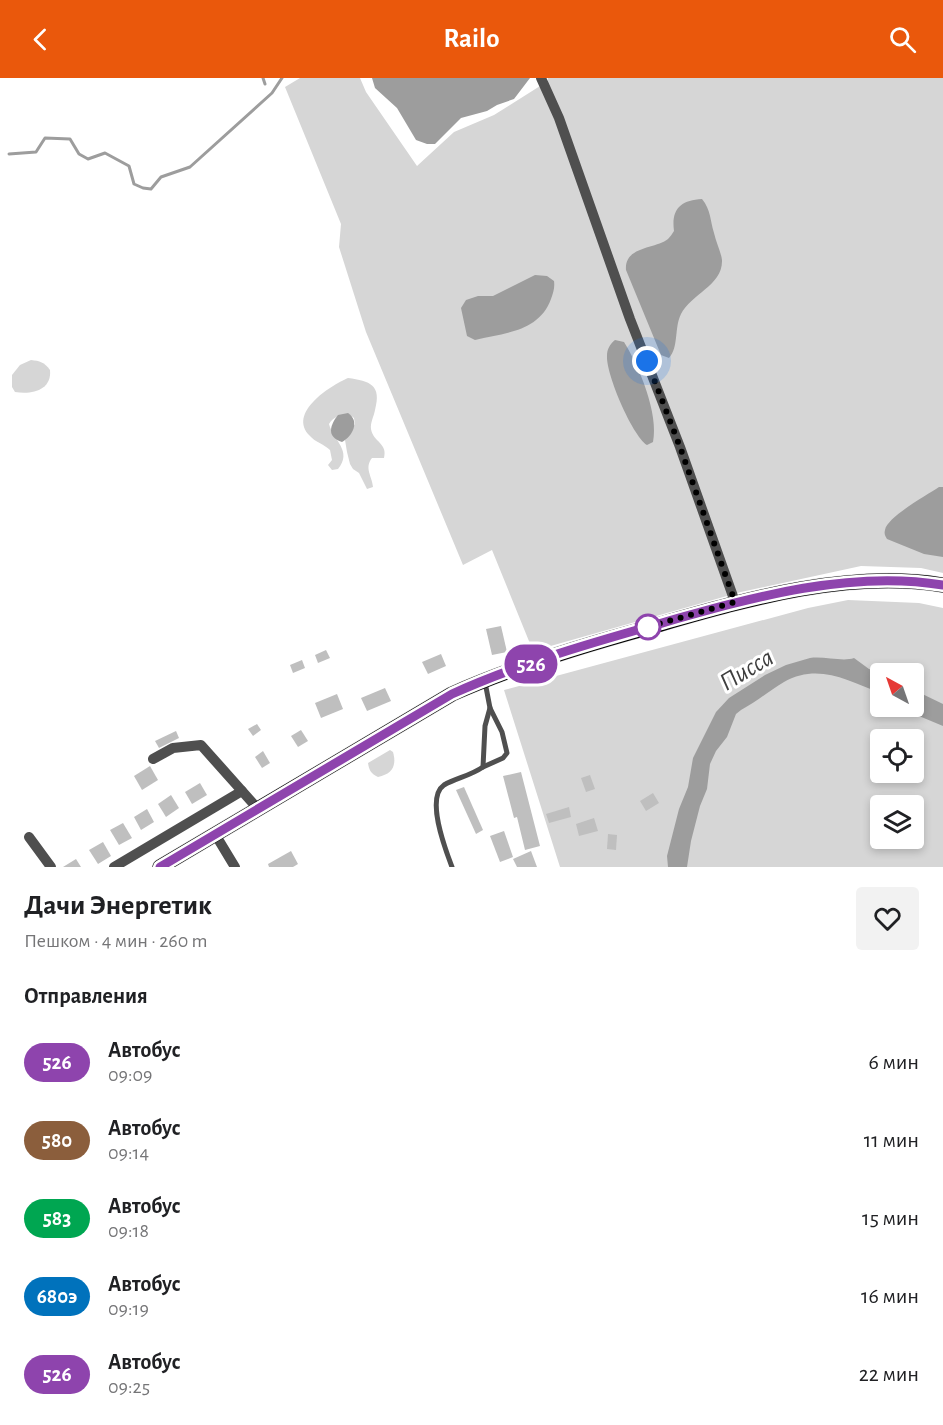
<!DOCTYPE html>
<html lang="ru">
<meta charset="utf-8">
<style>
body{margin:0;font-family:"Alegreya Sans",sans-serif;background:#f2f2f2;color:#202124;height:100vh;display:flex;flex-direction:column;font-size:22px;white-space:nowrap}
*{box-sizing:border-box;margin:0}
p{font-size:20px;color:#757577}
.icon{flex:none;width:33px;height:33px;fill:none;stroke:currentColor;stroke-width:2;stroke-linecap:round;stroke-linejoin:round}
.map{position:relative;height:789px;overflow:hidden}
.details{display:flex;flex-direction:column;background:#fff;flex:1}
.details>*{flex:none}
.badge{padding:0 12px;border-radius:20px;font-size:21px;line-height:39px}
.needle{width:39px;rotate:320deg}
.fabs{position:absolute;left:870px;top:585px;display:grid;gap:12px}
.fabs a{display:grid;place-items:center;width:54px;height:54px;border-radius:6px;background:#fff;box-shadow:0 3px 9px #0003;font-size:30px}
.you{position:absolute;width:30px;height:30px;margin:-15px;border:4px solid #fff;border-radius:50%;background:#1a73e8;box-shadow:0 0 0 9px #1a73e833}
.map>.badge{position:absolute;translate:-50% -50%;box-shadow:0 0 0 3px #fff}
h2{padding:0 24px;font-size:22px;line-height:54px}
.round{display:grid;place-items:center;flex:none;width:63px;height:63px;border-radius:6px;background:#f2f2f2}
.summary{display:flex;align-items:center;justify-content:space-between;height:102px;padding:0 24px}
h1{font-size:28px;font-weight:700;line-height:45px}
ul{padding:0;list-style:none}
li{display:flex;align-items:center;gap:18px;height:78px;padding:0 24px}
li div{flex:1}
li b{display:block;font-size:22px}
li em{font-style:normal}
li .badge{min-width:66px;font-weight:700;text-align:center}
header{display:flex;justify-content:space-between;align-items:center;height:78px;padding:0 24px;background:#ea580c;color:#fff;font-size:27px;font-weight:700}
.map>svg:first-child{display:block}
</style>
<header><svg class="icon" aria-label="back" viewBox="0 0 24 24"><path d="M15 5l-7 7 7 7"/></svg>Railo<svg class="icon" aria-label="search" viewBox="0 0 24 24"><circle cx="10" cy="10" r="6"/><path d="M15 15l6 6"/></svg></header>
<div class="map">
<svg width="943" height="789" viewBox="0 0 943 789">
<rect width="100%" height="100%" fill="#fff"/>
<g fill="#d6d6d6" fill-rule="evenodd">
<path d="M300,0h60l6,14 51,74 37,-34 40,-17 54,-34v-3h395v495l-22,-5 -60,-2 -120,26 -208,59 -41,-101 -29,15 -97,-233 -27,-85 2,-23 -56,-137z"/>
<path d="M31,282c9,1 13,2 19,10 2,20 -18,25 -35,22l-3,-5v-12l8,-10z"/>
<path d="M348,300c22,3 34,7 27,32 -1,6 -5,13 -4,19 2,13 17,14 13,29h-12c-8,10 0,18 1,29l-6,2 -8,-16 -6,-4 -3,-5 -3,-12 -2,-12 10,-16 -1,-6 -5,-4c-9,2 -15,2 -20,10 4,16 24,27 9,45l-6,1 -4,-5 4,-5 -2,-10c-6,-6 -15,-8 -20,-14 -23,-23 20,-50 38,-58z"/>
<path d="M848,522l71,3 24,5v259h-383l-56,-177 304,-82zM880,596h34v32h-34zM880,662h34v32h-34zM880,728h34v32h-34z"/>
<path d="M390,672l3,2c4,14 -1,22 -15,25 -7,-3 -9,-7 -10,-14z"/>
</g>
<g fill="#9d9d9d">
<path d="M372,0h158l-16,21 -17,6 -10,6 -26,7 -26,26h-8l-11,-4 -19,-32 -22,-20z"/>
<path d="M702,121c9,11 8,21 12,34 2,9 7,19 8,27 1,25 -31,34 -41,54 -7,14 -2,33 -12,44l-8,-3 -35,-85c-2,-24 30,-21 42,-31 2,-2 4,-5 6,-8 -3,-22 7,-31 28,-32z"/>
<path d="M535,197l12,1 7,5c1,7 -1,12 -3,18 -12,33 -47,34 -76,41l-8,-4 -6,-28 5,-8 12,-4h15z"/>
<path d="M615,262l9,2c15,24 35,72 29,100l-6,3c-15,-10 -41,-71 -40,-89 0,-7 3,-12 8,-16z"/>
<path d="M348,335c12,8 5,23 -6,29 -16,-5 -12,-17 -4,-27z"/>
<path d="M939,409h4v70l-19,-3 -37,-15c-2,-3 -3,-5 -2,-9 2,-13 42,-35 54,-43z"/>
<path d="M810,580c14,-2 33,4 44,0l15,11 14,4 -3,1v19c-33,-13 -62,-30 -96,-11 -15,9 -28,20 -43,28l-5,4 -9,23 -11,14 -6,13 -3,25 -7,17 -9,35 -4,26h-19l-1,-11 12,-47 9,-22 5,-29 23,-46 13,-14 36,-23 21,-10z"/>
<path d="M914,612l29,14v22l-24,-10 -13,-9 8,-1z"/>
</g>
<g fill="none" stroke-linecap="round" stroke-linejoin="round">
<g stroke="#9d9d9d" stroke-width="3">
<path d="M263,0l2,6"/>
<path d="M9,76l27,-2 9,-14 25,1 9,15 9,5 17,-6 24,13 5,18 9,4 8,1 10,-12 29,-10 82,-74 10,-15"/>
</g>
</g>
<g fill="#bfbfbf">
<path d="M501,548l6,26 -15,3 -6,-26z"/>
<path d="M326,572l4,8 -12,5 -3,-8z"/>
<path d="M441,576l5,12 -18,8 -6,-12z"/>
<path d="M302,582l3,8 -12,5 -3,-8z"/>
<path d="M385,610l6,13 -24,10 -6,-13z"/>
<path d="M337,616l6,15 -22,9 -6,-15z"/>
<path d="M257,646l4,6 -8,6 -5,-7z"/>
<path d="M301,652l7,11 -10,6 -7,-11z"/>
<path d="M176,653l3,7 -20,10 -4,-7z"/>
<path d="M263,673l7,12 -8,5 -7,-11z"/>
<path d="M150,688l8,14 -16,10 -8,-14z"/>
<path d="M521,694l19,74 -15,4 -8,-33 -3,1 -11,-42z"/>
<path d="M590,697l5,14 -9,3 -5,-14z"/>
<path d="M200,705l7,12 -15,9 -7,-12z"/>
<path d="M464,709l19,43 -7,4 -20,-44z"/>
<path d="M653,715l6,10 -13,8 -6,-10z"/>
<path d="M171,717l8,13 -13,9 -8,-13z"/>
<path d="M569,729l2,10 -22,6 -3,-9z"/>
<path d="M147,731l7,13 -13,8 -7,-13z"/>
<path d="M594,740l4,13 -19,5 -3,-12z"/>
<path d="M123,745l9,15 -13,7 -9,-15z"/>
<path d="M504,753l9,26 -13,5 -10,-26z"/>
<path d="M608,756l9,1 -1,15 -9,-1z"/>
<path d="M103,764l8,14 -13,8 -9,-14z"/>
<path d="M291,773l7,13 -5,3h-24l-1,-3z"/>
<path d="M531,773l6,16h-20l-4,-8z"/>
<path d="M76,781l5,8h-18z"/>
</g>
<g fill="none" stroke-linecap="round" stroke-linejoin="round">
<g stroke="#dbdbdb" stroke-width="16">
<path id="primary" d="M160,789l292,-173c63,-28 129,-48 195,-66 94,-27 198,-59 296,-43"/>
</g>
<g stroke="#4f4f4f" stroke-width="5">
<path d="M483,689l20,-9 4,-5 -5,-21 -12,-24 -5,-26"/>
<path d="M452,789c-6,-16 -27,-69 -8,-82 12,-7 26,-9 39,-18l2,-41 5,-18"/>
</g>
<g stroke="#4f4f4f" stroke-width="10">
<path d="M541,0l18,40 71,201 50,128 55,155"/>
<path d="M153,681l20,-11 28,-3 41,46"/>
<path d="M215,756l20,33"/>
<path d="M29,759l22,30"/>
<path d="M114,789l128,-76 16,18"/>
</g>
<use href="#primary" stroke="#000" stroke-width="15"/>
</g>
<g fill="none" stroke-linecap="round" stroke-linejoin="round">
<g stroke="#fff" stroke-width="14">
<path id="line" d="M160,789l292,-173c64,-29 132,-49 199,-68 93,-26 194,-57 292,-41"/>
</g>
<use href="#line" stroke="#8e44ad" stroke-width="9"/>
<path stroke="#000" stroke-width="6" stroke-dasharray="0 10.8" d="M647,283l33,86 55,155 -87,25"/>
</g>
<circle fill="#fff" stroke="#8e44ad" stroke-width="3" cx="648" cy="549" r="12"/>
<g text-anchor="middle" stroke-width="6" stroke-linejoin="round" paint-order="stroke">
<g font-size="26" font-style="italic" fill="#3e3e3e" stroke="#fff">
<text transform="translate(746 591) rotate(-31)" y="9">Писса</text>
</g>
</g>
</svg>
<div class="fabs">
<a><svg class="needle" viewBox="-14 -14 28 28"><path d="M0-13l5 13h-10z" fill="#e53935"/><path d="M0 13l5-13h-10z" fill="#757577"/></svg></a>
<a><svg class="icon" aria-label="locate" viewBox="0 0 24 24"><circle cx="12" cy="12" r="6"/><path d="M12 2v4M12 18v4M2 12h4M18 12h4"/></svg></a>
<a><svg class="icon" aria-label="layers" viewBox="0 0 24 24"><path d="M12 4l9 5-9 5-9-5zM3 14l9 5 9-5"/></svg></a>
</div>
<div class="you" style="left:647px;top:283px"></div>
<b class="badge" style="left:531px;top:586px;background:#8e44ad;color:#fff">526</b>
</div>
<section class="details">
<div class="summary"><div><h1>Дачи Энергетик</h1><p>Пешком · 4 мин · 260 m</p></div><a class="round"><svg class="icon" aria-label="heart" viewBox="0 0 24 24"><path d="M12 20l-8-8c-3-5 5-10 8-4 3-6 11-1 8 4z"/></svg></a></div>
<h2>Отправления</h2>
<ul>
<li><span class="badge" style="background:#8e44ad;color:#fff">526</span><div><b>Автобус</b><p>09:09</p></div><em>6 мин</em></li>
<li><span class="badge" style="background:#8b5e3c;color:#fff">580</span><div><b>Автобус</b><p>09:14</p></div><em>11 мин</em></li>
<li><span class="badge" style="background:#00a651;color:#fff">583</span><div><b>Автобус</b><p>09:18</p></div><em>15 мин</em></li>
<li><span class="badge" style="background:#0072bc;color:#fff">680э</span><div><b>Автобус</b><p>09:19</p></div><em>16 мин</em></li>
<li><span class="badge" style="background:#8e44ad;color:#fff">526</span><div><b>Автобус</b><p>09:25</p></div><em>22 мин</em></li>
</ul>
</section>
